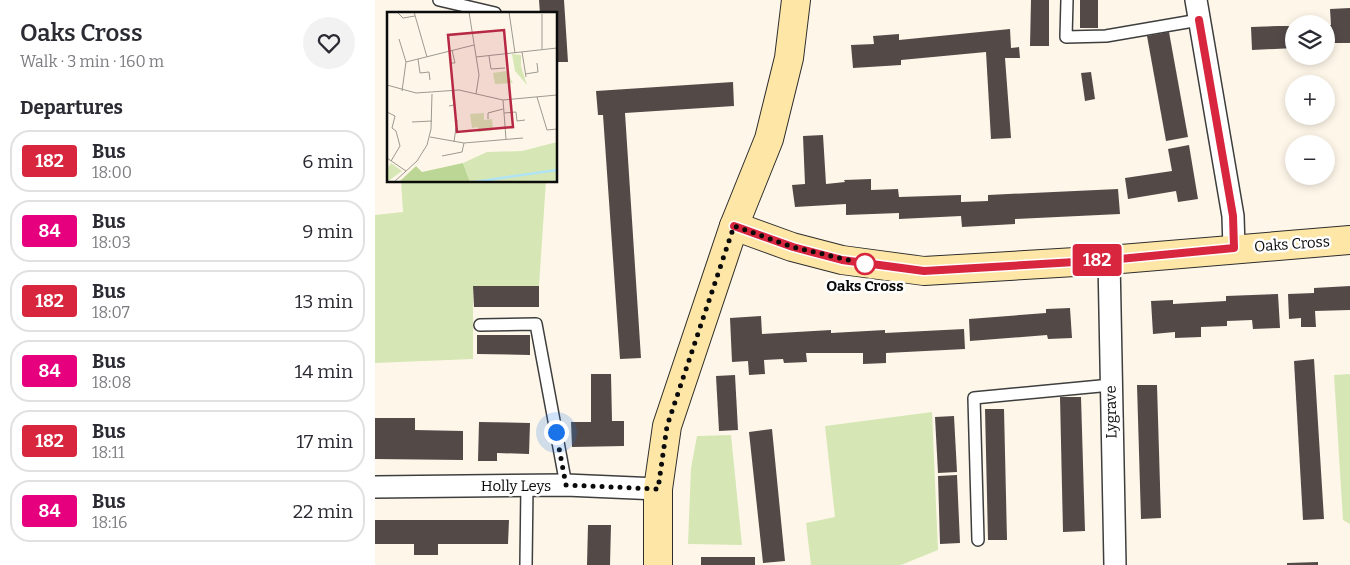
<!DOCTYPE html>
<meta charset="utf-8">
<style>
body{margin:0;font-family:Bitter,serif;background:#f2f2f3;color:#2b2b33;height:100vh;display:flex;flex-direction:column;font-size:19px;white-space:nowrap}
*{box-sizing:border-box;margin:0}
p{font-size:16px;color:#7c7c81}
.icon{flex:none;width:28px;height:28px;fill:none;stroke:currentColor;stroke-width:2;stroke-linecap:round;stroke-linejoin:round}
.map{position:relative;flex:1;overflow:hidden}
.drawer{display:flex;flex-direction:column;background:#fff;width:375px}
.drawer>*{flex:none}
.badge{padding:0 10px;border-radius:4px;font-size:18px;line-height:32px}
.fabs{position:absolute;left:910px;top:15px;display:grid;gap:10px}
.fabs a{display:grid;place-items:center;width:50px;height:50px;border-radius:50%;background:#fff;box-shadow:0 2px 8px #0003;font-size:25px}
.you{position:absolute;width:25px;height:25px;margin:-12px;border:4px solid #fff;border-radius:50%;background:#1a73e8;box-shadow:0 0 0 8px #1a73e833}
.map>.badge{position:absolute;translate:-50% -50%;box-shadow:0 0 0 2px #fff}
h2{padding:0 20px;font-size:19px;line-height:45px}
.round{display:grid;place-items:center;flex:none;width:52px;height:52px;border-radius:26px;background:#f2f2f3}
.overview{display:flex;align-items:center;justify-content:space-between;height:85px;padding:0 20px}
h1{font-size:24px;font-weight:600;line-height:38px}
ul{padding:0;list-style:none}
li{display:flex;align-items:center;gap:15px;height:62px;margin:0 10px 8px;padding:0 10px;border:2px solid #e1e1e2;border-radius:20px}
li div{flex:1}
li b{display:block;font-size:19px}
li em{font-style:normal}
li .badge{min-width:55px;font-weight:700;text-align:center}
main{display:flex;flex:1;min-height:0}
.map>svg:first-child{display:block}
</style>
<main>
<section class="drawer">
<div class="overview"><div><h1>Oaks Cross</h1><p>Walk · 3 min · 160 m</p></div><a class="round"><svg class="icon" aria-label="heart" viewBox="0 0 24 24"><path d="M12 20l-8-8c-3-5 5-10 8-4 3-6 11-1 8 4z"/></svg></a></div>
<h2>Departures</h2>
<ul>
<li><span class="badge" style="background:#d7263d;color:#fff">182</span><div><b>Bus</b><p>18:00</p></div><em>6 min</em></li>
<li><span class="badge" style="background:#e6007e;color:#fff">84</span><div><b>Bus</b><p>18:03</p></div><em>9 min</em></li>
<li><span class="badge" style="background:#d7263d;color:#fff">182</span><div><b>Bus</b><p>18:07</p></div><em>13 min</em></li>
<li><span class="badge" style="background:#e6007e;color:#fff">84</span><div><b>Bus</b><p>18:08</p></div><em>14 min</em></li>
<li><span class="badge" style="background:#d7263d;color:#fff">182</span><div><b>Bus</b><p>18:11</p></div><em>17 min</em></li>
<li><span class="badge" style="background:#e6007e;color:#fff">84</span><div><b>Bus</b><p>18:16</p></div><em>22 min</em></li>
</ul>
</section>
<div class="map">
<svg width="975" height="565" viewBox="0 0 975 565">
<rect width="100%" height="100%" fill="#fef7e9"/>
<g fill="#d6e7b5">
<path d="M26,181h145l-7,105h-66v73l-98,4v-148l28,-3z"/>
<path d="M974,374l1,1v149l-7,-4 -9,-145z"/>
<path d="M557,412l6,138 -37,15h-90l-5,-42 29,-6 -10,-91z"/>
<path d="M356,435l11,110 -54,-1 3,-76 6,-32z"/>
</g>
<g fill="#534a48">
<path d="M164,0h25l4,62h-12v-48h-16z"/>
<path d="M656,0h18v46h-19z"/>
<rect x="705" y="0" width="18" height="28"/>
<path d="M975,8v35h-18v4h-6v-22h5l-1,-16z"/>
<path d="M903,26h16v22l-42,2 -1,-23z"/>
<path d="M635,29l1,19 8,-1 1,11h-15l6,80 -20,1 -5,-87 -85,8v5l-48,3 -2,-23 23,-1 -1,-8 26,-2v6z"/>
<path d="M794,32l19,105 -22,4 -19,-105z"/>
<path d="M716,72l4,27 -10,2 -4,-28z"/>
<path d="M358,82l1,24 -109,7 16,245 -21,1 -17,-244h-5l-2,-24z"/>
<path d="M448,135l3,49 19,-2 -1,-2 27,-1v11l27,-1 1,8 62,-2v7l27,-1v-6l130,-6 2,25 -105,5v5l-53,3 -1,-11 -62,3v-6l-53,2v-11l-51,3 -3,-22 13,-1 -2,-48z"/>
<path d="M814,145l9,54 -20,3 -2,-11 -48,8 -3,-21 47,-7 -4,-22z"/>
<path d="M98,286h66v21h-65z"/>
<path d="M975,286v24l-35,1 1,16h-15v-9l-12,1 -1,-25 26,-1v-5z"/>
<path d="M903,294l2,34 -27,1 -1,-9 -25,1v5l-26,1v10l-26,1v-6l-22,2 -2,-33 22,-1v4l53,-3v-5z"/>
<path d="M695,308l2,30 -24,1 -1,-4 -77,6 -1,-22 77,-6v-4z"/>
<path d="M386,316l1,18 69,-4v3l54,-3v3l79,-4 1,20 -79,4v10l-23,1v-11h-57l1,9 -23,1 -1,-4 -19,1 1,14 -16,1 -1,-14 -16,1 -2,-44z"/>
<path d="M102,335h53v20l-53,-1z"/>
<path d="M939,359l10,160 -21,1 -9,-159z"/>
<path d="M216,374h20l1,47h12v25l-52,1 -1,-25h20z"/>
<path d="M360,375l3,55 -19,1 -3,-55z"/>
<path d="M762,385h20l4,133 -20,1z"/>
<path d="M685,397h21l4,134 -22,1z"/>
<path d="M610,409h19l3,131h-19z"/>
<path d="M579,416l3,56 -19,1 -3,-56z"/>
<path d="M0,418h40v12l48,1v29l-88,-1z"/>
<path d="M104,422l51,1 -1,31 -32,-1v8h-19z"/>
<path d="M397,429l13,132 -22,2 -14,-131z"/>
<path d="M582,475l3,68 -20,1 -2,-68z"/>
<path d="M0,520h134l-1,24h-70v11h-24v-11h-39z"/>
<path d="M213,525h23l-1,40h-23z"/>
<rect x="326" y="557" width="54" height="8"/>
<path d="M943,562v3h-31v-2z"/>
</g>
<g fill="none" stroke-linecap="round" stroke-linejoin="round">
<g stroke="#3e3e3e" stroke-width="14">
<g id="lane">
<path d="M64,0l56,13"/>
<path d="M692,0l-1,37 40,-1 93,-16"/>
<path d="M105,325l56,-1 30,161"/>
<path d="M603,540l-4,-142 137,-13"/>
<path d="M151,565l1,-79"/>
</g>
</g>
<g stroke="#3e3e3e" stroke-width="24">
<g id="street">
<path d="M821,0l37,216 1,32"/>
<path d="M734,260l6,305"/>
<path d="M0,487l191,-2 92,4"/>
</g>
</g>
<g stroke="#2d2d2d" stroke-width="30">
<g id="secondary">
<path d="M359,226l58,21 50,13 82,11 185,-11 241,-20"/>
<path d="M283,565v-76l9,-63 67,-200 35,-87 20,-81 7,-58"/>
</g>
</g>
<use href="#lane" stroke="#fff" stroke-width="11"/>
<use href="#street" stroke="#fff" stroke-width="21"/>
<use href="#secondary" stroke="#fde6a6" stroke-width="28"/>
</g>
<g fill="none" stroke-linecap="round" stroke-linejoin="round">
<g stroke="#fff" stroke-width="11">
<path id="line" d="M359,226l59,21 49,13 82,11 185,-11 125,-12 -1,-32 -34,-196"/>
</g>
<use href="#line" stroke="#d7263d" stroke-width="8"/>
<path stroke="#0b0b0b" stroke-width="5" stroke-dasharray="0 9" d="M181,432l10,53 92,4 9,-63 67,-200 59,21 72,17"/>
</g>
<circle fill="#fff" stroke="#d7263d" stroke-width="2.5" cx="490" cy="264" r="10"/>
<g text-anchor="middle" stroke-width="5" stroke-linejoin="round" paint-order="stroke">
<g font-size="15" fill="#0b0b0b" stroke="#fff">
<text transform="translate(917 244) rotate(-4)" y="5">Oaks Cross</text>
<text transform="translate(736 412) rotate(-91)" y="5">Lygrave</text>
<text x="141" y="491">Holly Leys</text>
</g>
<g font-size="15" font-weight="bold" fill="#0b0b0b" stroke="#fff">
<text x="490" y="291">Oaks Cross</text>
</g>
</g>
<g transform="translate(12 12)">
<rect width="170" height="170" fill="#fef7e9"/>
<path d="M125,42l9,1v11l6,19 -12,-14zM119,59l7,12 -18,1 -2,-11zM97,101v7l8,-1 1,11 -15,2v-5l-6,1 -2,-14zM170,130v40h-87l-7,-19 24,-11 35,-1zM4,151l11,8 -15,11v-13z" fill="#d6e7b5"/>
<path d="M76,151l7,19h-71l17,-16 6,6z" fill="#bcd795"/>
<path fill="none" stroke="#b0e4f4" stroke-width="2.5" d="M87,170l83,-12"/>
<path fill="none" stroke="#9d9990" stroke-width="1" d="M10,0l6,6 12,-2M27,0l13,45M82,0l10,63 -3,19M122,0l6,41M155,2v35M12,27l7,23 -4,29M135,40l4,25M102,44l2,13 14,-1M89,45l81,-9M31,47l2,14 9,-1 1,8M19,50l68,-17M63,51h5l-3,-13M138,62l13,-2 -1,-9M0,73l29,8 43,-3 44,10 54,-5M150,85l10,33 10,-1M116,88l3,39M62,94l5,-1 -2,-15M0,100l8,4 -3,12 4,3 4,15 -9,15M117,101l12,-1 1,9 8,-1M101,107v-6l15,-4M25,110l20,-1M43,125l34,6 59,-5M67,130l3,-22M55,144l20,-4 2,-9M0,146l19,13M7,170l23,-21 10,-16 4,-16 1,-35"/>
<path fill="#b62843" fill-opacity="0.15" stroke="#b62843" stroke-width="2.5" d="M117,18l9,97 -56,5 -9,-97z"/>
<rect width="170" height="170" fill="none" stroke="#0b0b0b" stroke-width="2.5"/>
</g>
</svg>
<div class="fabs">
<a><svg class="icon" aria-label="layers" viewBox="0 0 24 24"><path d="M12 4l9 5-9 5-9-5zM3 14l9 5 9-5"/></svg></a>
<a>+</a>
<a>−</a>
</div>
<div class="you" style="left:181px;top:432px"></div>
<b class="badge" style="left:722px;top:260px;background:#d7263d;color:#fff">182</b>
</div>
</main>
